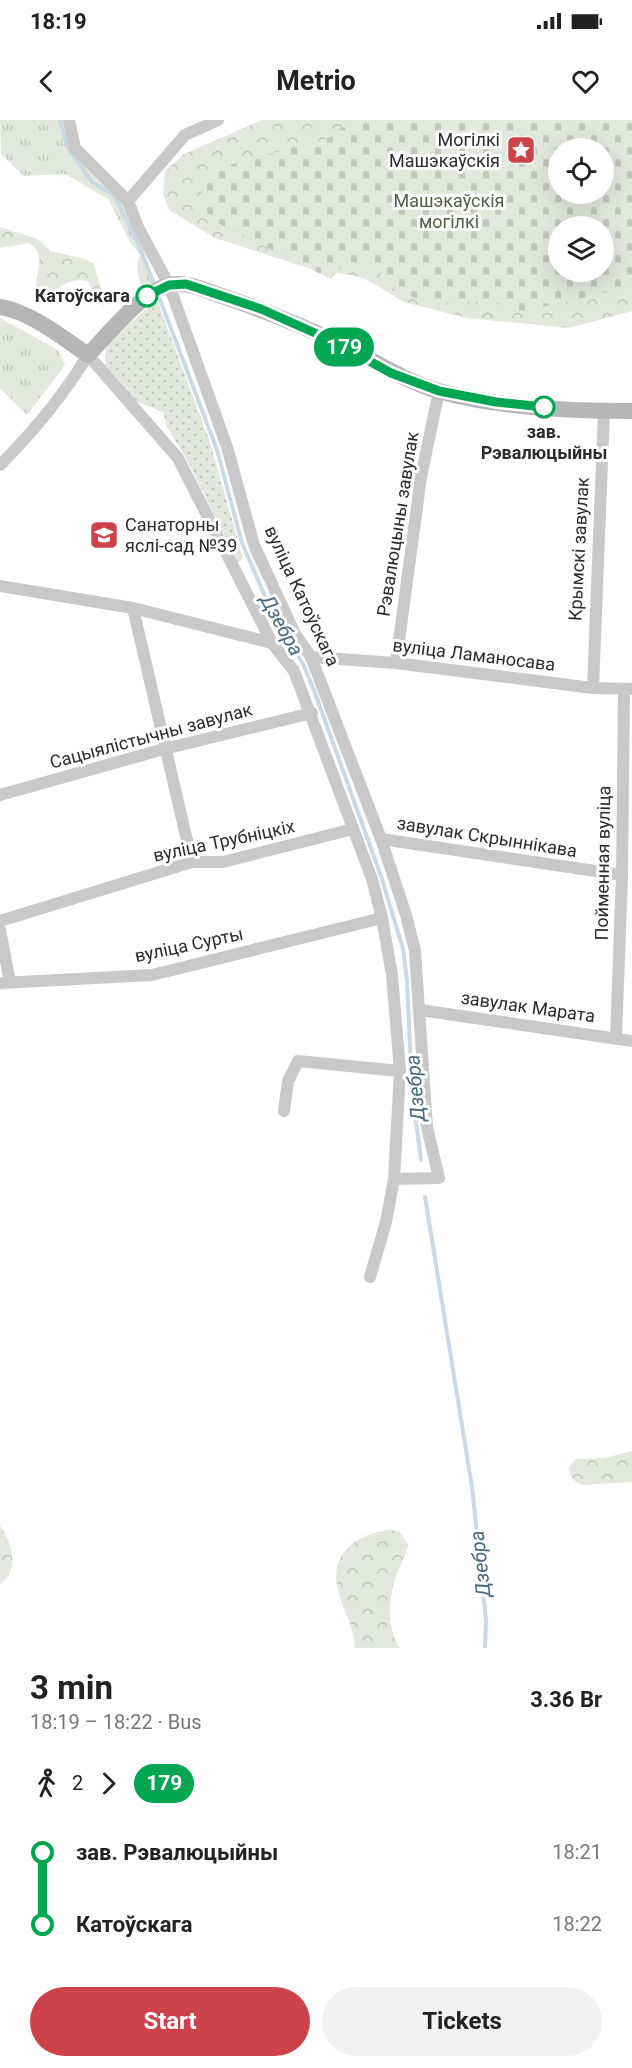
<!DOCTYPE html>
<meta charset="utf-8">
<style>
body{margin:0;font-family:Roboto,sans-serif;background:#f2f2f2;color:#222;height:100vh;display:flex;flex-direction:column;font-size:22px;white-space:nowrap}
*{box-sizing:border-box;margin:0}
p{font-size:20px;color:#767676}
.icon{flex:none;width:33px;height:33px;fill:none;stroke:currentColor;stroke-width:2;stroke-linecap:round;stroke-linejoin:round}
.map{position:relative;height:1528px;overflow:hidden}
.sheet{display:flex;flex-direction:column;background:#fff;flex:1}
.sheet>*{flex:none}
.badge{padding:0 12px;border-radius:20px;font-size:21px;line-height:39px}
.fabs{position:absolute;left:548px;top:18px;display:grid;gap:12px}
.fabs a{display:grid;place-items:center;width:66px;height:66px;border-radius:50%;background:#fff;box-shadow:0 6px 24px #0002;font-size:30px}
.map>.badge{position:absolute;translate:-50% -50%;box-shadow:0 0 0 3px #fff}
.legs{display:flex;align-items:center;gap:9px;height:66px;padding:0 30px;font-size:20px}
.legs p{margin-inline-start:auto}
.headline{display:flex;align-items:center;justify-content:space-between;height:102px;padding:0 30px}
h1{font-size:33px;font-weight:700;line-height:45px}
.cta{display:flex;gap:12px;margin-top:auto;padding:12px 30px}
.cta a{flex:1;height:69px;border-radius:36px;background:#ce434a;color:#fff;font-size:24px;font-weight:700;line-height:69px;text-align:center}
.cta a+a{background:#f2f2f2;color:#222}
ul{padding:0 30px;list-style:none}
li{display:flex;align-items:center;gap:21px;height:72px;font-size:22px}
li i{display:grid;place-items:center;width:9px;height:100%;margin:0 8px;background:currentColor}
li i::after{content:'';width:15px;height:15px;margin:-8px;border:4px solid;border-radius:50%;background:#fff}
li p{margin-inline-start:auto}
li:first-child i{background:linear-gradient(#0000 50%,currentColor 0)}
li:last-child i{background:linear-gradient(currentColor 50%,#0000 0)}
.status{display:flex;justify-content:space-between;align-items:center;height:42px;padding:0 30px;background:#fff;direction:ltr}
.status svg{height:16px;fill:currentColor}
header{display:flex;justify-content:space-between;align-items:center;height:78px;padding:0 30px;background:#fff;font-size:27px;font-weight:700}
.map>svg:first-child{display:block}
</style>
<div class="status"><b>18:19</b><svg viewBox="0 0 49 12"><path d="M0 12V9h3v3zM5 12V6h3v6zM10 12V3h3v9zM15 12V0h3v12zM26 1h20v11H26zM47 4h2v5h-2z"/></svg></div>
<header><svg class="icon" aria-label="back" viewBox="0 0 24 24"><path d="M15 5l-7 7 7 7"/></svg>Metrio<svg class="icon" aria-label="heart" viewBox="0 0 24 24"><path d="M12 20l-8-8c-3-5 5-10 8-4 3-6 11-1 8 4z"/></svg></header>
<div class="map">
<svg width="632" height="1528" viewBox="0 0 632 1528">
<defs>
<pattern id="grass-dots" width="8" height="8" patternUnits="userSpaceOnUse" patternTransform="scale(1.5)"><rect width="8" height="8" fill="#e2e8db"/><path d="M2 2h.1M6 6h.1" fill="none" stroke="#c2c7bc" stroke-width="1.8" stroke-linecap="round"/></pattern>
<pattern id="forest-crowns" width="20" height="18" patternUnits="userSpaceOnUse" patternTransform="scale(1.5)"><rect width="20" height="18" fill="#e2e8db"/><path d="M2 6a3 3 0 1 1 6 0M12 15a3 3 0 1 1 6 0" fill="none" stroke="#c2c7bc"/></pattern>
<pattern id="cemetery-stones" width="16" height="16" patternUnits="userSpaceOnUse" patternTransform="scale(1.5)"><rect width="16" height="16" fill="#e2e8db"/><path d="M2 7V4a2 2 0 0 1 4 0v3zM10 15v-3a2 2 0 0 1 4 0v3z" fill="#c2c7bc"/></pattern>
<pattern id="park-tufts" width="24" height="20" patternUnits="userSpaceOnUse" patternTransform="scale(1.5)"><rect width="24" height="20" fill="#e2e8db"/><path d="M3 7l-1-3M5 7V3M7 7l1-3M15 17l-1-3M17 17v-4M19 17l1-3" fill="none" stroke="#c2c7bc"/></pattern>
</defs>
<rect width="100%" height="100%" fill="#fff"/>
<path fill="url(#grass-dots)" d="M157,180l53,142 33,116 -5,4 -51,-102 -20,-33 -4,-15 -31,-12 -27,-34 1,-18 4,-8z"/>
<g fill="url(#forest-crowns)" fill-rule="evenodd">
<path d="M262,0h370v191l-63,17 -102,-10 -63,-16 -40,-24 -62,-12 -87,-28 -46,-28 -6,-16 2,-23 19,-17zM558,28h45v46h-45zM558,106h45v46h-45z"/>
<path d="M0,107l38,12 12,12 35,8 9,5 6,23 10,13 -7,6 -8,-3 -1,-11 -6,-11c-25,-4 -26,10 -45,14l-7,-10c1,-17 10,-31 -7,-42l-29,5z"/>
<path d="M632,1331v31l-49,3c-9,-3 -14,-8 -14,-18l7,-8 29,-1z"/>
<path d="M0,1406c12,15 20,46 0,58z"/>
<path d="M390,1410l9,1 9,14c-2,11 -8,20 -12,31 -7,21 -10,53 4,72h-45c-1,-24 -14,-40 -18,-62 -6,-36 23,-53 53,-56z"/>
</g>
<path fill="url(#cemetery-stones)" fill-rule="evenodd" d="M382,0h250v166l-110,26 -31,-11 -55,3 -39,-12 -19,-22 -30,-9 -17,18 -119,-59c-8,-12 -12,-24 -10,-39l13,-12 116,-32 10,-9zM558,28h45v46h-45zM558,106h45v46h-45z"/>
<g fill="url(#park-tufts)">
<path d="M0,0h63l7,24 55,57 30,81 -11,6c-7,-8 -8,-24 -4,-33l-10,-13 -22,-43 -43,-25 -41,2 -23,-22z"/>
<path d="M0,198l58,32 7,15 -38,50 -27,-27z"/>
</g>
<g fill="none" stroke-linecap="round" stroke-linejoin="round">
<g stroke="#c9dae6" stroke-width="4">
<path d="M60,0l7,26 25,36 22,13 26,53 15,39"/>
<path d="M158,174l59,156 25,93 32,74 29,47 11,26 67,186 22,73 4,31 5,111 9,69"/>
<path d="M425,1077l47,290 14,133 -1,28"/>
</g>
<g stroke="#c9c9c9" stroke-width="12">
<path d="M69,0l6,28 53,53 10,26 31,58 58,162 27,98 41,89 16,23 70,182 25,76 9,36 12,176 12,51 -45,1"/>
<path d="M128,81l57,-66 33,-15"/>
<path d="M0,345c34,-34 63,-69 88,-110l90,103 94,185 22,28 78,208 10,39 10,57 8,96 -6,108 -8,43 -16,55"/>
<path d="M0,466l133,22 139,35"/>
<path d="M133,488l59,254"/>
<path d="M311,537l85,6 197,25 39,1"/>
<path d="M396,543l25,-186 18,-86"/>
<path d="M593,568l11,-277"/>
<path d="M0,675l164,-46 148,-36"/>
<path d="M381,719l241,36"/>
<path d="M0,801l192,-59h31l130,-33"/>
<path d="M0,810l10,52"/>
<path d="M0,863l152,-8 230,-57"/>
<path d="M420,890l212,31"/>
<path d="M616,917l6,-162 2,-185"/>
<path d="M284,991l4,-30 10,-20 102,10"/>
</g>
<path stroke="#b6b6b6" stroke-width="16" d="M0,187c31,5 63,31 88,48 20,-20 54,-64 82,-70 17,-4 36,6 52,11 38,13 74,27 110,44 36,17 68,39 106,51 62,17 131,20 194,20"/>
</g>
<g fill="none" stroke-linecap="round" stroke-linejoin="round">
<g stroke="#fff" stroke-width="14">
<path id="line-1" d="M147,176l22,-11 17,-1 75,25 72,32 58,32 48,18 57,11 48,5"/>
</g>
<use href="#line-1" stroke="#00a651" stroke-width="9"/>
</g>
<defs>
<g id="sight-square" transform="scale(1.5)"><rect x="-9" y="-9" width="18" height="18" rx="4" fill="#ce434a" stroke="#fff"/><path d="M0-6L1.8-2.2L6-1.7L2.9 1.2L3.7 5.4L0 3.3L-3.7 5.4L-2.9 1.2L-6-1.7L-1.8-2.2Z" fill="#fff"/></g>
<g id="school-square" transform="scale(1.5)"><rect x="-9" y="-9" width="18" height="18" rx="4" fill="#ce434a" stroke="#fff"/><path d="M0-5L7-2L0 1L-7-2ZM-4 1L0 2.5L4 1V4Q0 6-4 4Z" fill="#fff"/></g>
</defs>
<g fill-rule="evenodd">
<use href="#sight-square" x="521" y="30"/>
<use href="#school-square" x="104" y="415"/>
</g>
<g fill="#fff" stroke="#00a651" stroke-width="3">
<circle cx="147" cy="176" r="10"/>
<circle cx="544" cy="287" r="10"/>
</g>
<g text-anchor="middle" stroke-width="6" stroke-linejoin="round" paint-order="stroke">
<g font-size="18" fill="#2c2c2c" stroke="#fff" text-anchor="end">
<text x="500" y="26">Могілкі<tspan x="500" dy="21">Машэкаўскія</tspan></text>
<text x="125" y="411" text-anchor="start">Санаторны<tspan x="125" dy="21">яслі-сад №39</tspan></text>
</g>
<g font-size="18" fill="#4f623f" stroke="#fff">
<text x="449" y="87">Машэкаўскія<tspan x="449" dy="21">могілкі</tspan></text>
</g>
<g font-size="18" font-weight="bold" fill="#2c2c2c" stroke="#fff" text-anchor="end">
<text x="130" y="182">Катоўскага</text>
<text x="544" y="318" text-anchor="middle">зав.<tspan x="544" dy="21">Рэвалюцыйны</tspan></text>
</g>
<g font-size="18" fill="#2c2c2c" stroke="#fff">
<text transform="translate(398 404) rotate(-81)" y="6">Рэвалюцыны завулак</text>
<text transform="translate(579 429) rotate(-87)" y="6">Крымскі завулак</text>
<text transform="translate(302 476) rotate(65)" y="6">вуліца Катоўскага</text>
<text transform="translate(474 535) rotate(7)" y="6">вуліца Ламаносава</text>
<text transform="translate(151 616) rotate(-15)" y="6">Сацыялістычны завулак</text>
<text transform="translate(487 717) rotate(9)" y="6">завулак Скрыннікава</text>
<text transform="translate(224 721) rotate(-12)" y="6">вуліца Трубніцкіх</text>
<text transform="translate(603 743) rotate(-89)" y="6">Пойменная вуліца</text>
<text transform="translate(189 825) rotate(-12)" y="6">вуліца Сурты</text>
<text transform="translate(528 887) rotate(8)" y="6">завулак Марата</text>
</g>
<g font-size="20" font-style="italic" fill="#456983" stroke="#fff">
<text transform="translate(282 505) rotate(61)" y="7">Дзебра</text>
<text transform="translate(415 968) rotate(-95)" y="7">Дзебра</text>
<text transform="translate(480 1444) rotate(-96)" y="7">Дзебра</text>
</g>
</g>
</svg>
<div class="fabs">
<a><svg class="icon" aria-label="locate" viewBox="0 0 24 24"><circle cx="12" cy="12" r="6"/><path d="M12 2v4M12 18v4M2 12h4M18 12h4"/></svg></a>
<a><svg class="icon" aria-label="layers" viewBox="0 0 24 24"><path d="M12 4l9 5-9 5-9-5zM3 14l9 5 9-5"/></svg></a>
</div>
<b class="badge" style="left:344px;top:227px;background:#00a651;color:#fff">179</b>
</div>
<section class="sheet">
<div class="headline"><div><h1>3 min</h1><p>18:19 – 18:22 · Bus</p></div><b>3.36 Br</b></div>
<div class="legs"><svg class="icon" aria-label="walk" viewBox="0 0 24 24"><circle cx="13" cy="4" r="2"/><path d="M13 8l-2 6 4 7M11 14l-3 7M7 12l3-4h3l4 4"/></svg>2<svg class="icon" aria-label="forward" viewBox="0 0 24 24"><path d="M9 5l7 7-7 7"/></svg><b class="badge" style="background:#00a651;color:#fff">179</b></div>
<ul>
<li><i style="color:#00a651"></i><b>зав. Рэвалюцыйны</b><p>18:21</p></li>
<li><i style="color:#00a651"></i><b>Катоўскага</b><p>18:22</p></li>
</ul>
<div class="cta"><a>Start</a><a>Tickets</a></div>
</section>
